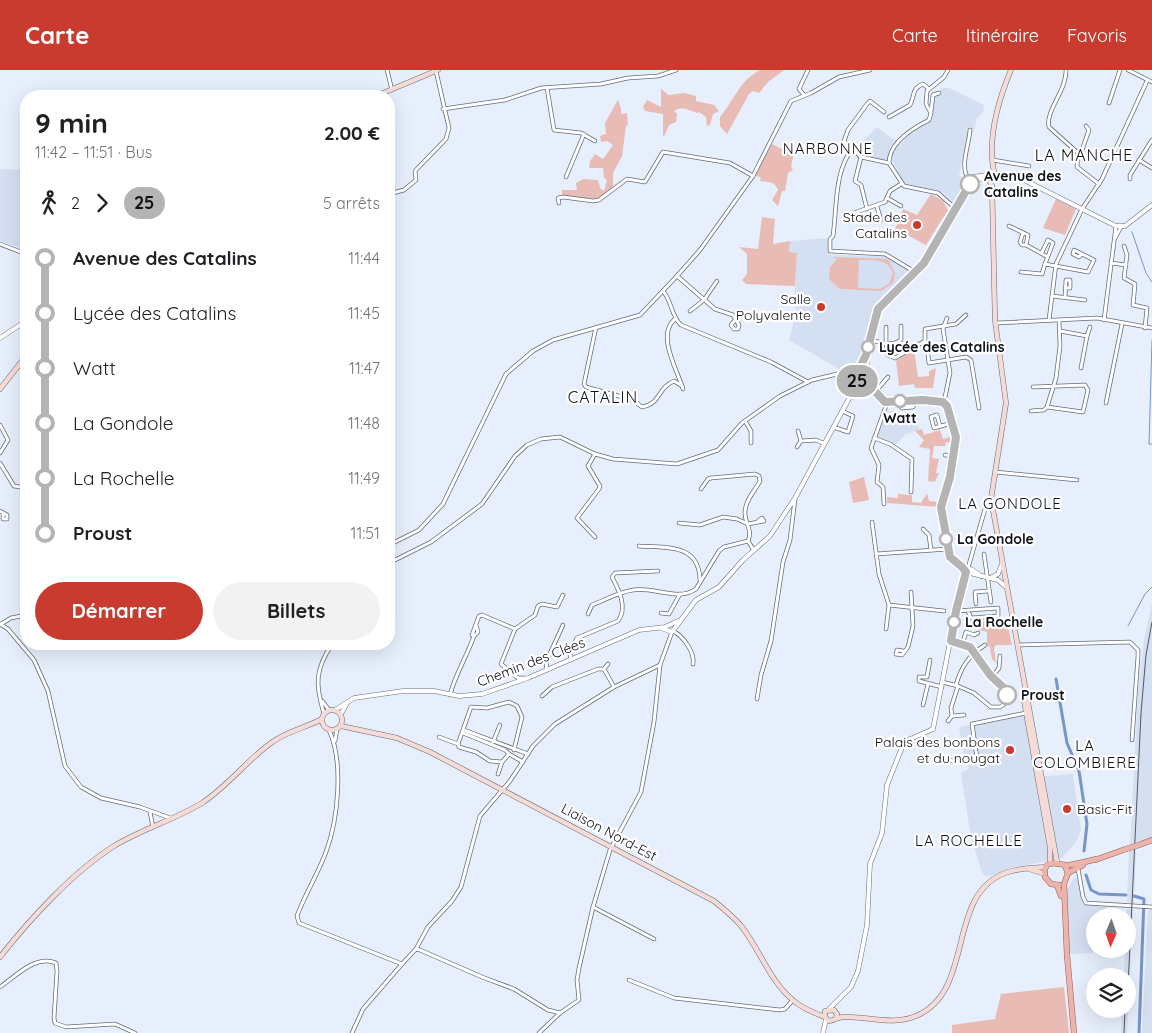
<!DOCTYPE html>
<html lang="fr">
<meta charset="utf-8">
<style>
body{margin:0;font-family:Quicksand,sans-serif;background:#f2f2f2;color:#202124;height:100vh;display:flex;flex-direction:column;font-size:19px;white-space:nowrap}
*{box-sizing:border-box;margin:0}
p{font-size:16px;color:#757577}
.icon{flex:none;width:28px;height:28px;fill:none;stroke:currentColor;stroke-width:2;stroke-linecap:round;stroke-linejoin:round}
.map{position:relative;flex:1;overflow:hidden}
.drawer{position:absolute;left:20px;top:20px;width:375px;height:560px;display:flex;flex-direction:column;background:#fff;border-radius:20px;box-shadow:0 5px 20px #0002}
.drawer>*{flex:none}
.badge{padding:0 10px;border-radius:16px;font-size:18px;line-height:32px}
.needle{width:32px;rotate:182deg}
.controls{position:absolute;left:1086px;top:838px;display:grid;gap:10px}
.controls a{display:grid;place-items:center;width:50px;height:50px;border-radius:50%;background:#fff;box-shadow:0 5px 20px #0002;font-size:25px}
.map>.badge{position:absolute;translate:-50% -50%;box-shadow:0 0 0 2px #fff}
.legs{display:flex;align-items:center;gap:8px;height:55px;padding:0 15px;font-size:16px}
.legs p{margin-inline-start:auto}
.summary{display:flex;align-items:center;justify-content:space-between;height:85px;padding:0 15px}
h1{font-size:28px;font-weight:700;line-height:38px}
.action{display:flex;gap:10px;margin-top:auto;padding:10px 15px}
.action a{flex:1;height:58px;border-radius:30px;background:#c83b2e;color:#fff;font-size:20px;font-weight:700;line-height:58px;text-align:center}
.action a+a{background:#f2f2f2;color:#202124}
ul{padding:0 15px;list-style:none}
li{display:flex;align-items:center;gap:18px;height:55px;font-size:19px}
li i{display:grid;place-items:center;width:8px;height:100%;margin:0 6px;background:currentColor}
li i::after{content:'';width:12px;height:12px;margin:-6px;border:4px solid;border-radius:50%;background:#fff}
li p{margin-inline-start:auto}
li:first-child i{background:linear-gradient(#0000 50%,currentColor 0)}
li:last-child i{background:linear-gradient(currentColor 50%,#0000 0)}
header{display:flex;align-items:center;gap:30px;box-sizing:border-box;height:70px;padding:0 25px;background:#c83b2e;color:#fff}
header strong{font-size:24px}
nav{display:flex;gap:28px;margin-inline-start:auto;font-size:18px}
.map>svg:first-child{display:block}
</style>
<header>
<strong>Carte</strong>
<nav><a>Carte</a><a>Itinéraire</a><a>Favoris</a></nav>
</header>
<div class="map">
<svg width="1152" height="963" viewBox="0 0 1152 963">
<rect width="100%" height="100%" fill="#e7effd"/>
<g fill="#d5dff2">
<path d="M942,18h7l35,17 -1,7 -6,6 -4,15h-5l-9,42 6,7 -10,21h-2l-9,-10 -8,-3 -32,-6 -12,-24 -9,1 -22,-6 -4,-8 20,-20 14,11 12,4 9,-11 19,-10 4,-27z"/>
<path d="M0,99l26,1v80l-26,-9z"/>
<path d="M827,168l2,17 54,1 27,14 -27,26 -10,14 -11,52 -5,5 -14,4 -54,-31 8,-30 -3,-5 3,-52 -8,-1 1,-11z"/>
<path d="M887,340l17,4 13,-2 2,18 -13,4 -11,11 -18,-8z"/>
<path d="M1152,533v241l-14,-2 -8,3 8,-152 6,-53z"/>
<path d="M1025,645l11,62 37,-3 8,56 -5,12 -14,16 -51,10 -20,8 -8,-1 -12,-37 -10,-65 8,-4 -5,-12 -5,-30z"/>
<path d="M1136,778l-2,55 -7,-1 2,-52z"/>
<path d="M1074,807l5,4 4,24 24,2 2,9h-14l-2,37 -25,1 -2,-62z"/>
<path d="M1127,839h6l-6,124h-6l1,-24h6v-33h-4l1,-27h3z"/>
<path d="M1152,839v124h-10l6,-122z"/>
</g>
<g fill="#e8bcb5" fill-rule="evenodd">
<path d="M760,0h24l-16,12 -9,11 -6,-2 -4,3 -22,40 -7,-8v-9c15,-18 19,-36 40,-47z"/>
<path d="M661,19l8,6 15,-2 12,3v5l18,4 5,6 -6,3 -3,11 -3,1 -1,-9 -7,-5 -2,1c-8,-3 -16,-8 -23,-2l3,3 -1,8 -7,3 -4,10 -2,1v-22l-18,-3 -2,-4 4,-7 14,7z"/>
<path d="M618,30l3,9v5l6,-1 1,12 -2,1 -4,30 -9,17v14l-16,12 -35,-3v-6h15l-1,-7 7,-4 15,1 2,8 4,3 3,-11 -3,-2 -1,-10h-14l1,-7 5,-7 8,5 10,-14 -6,-4 -6,1 -1,-6 6,-2 -1,-11z"/>
<path d="M772,74l12,6 3,-4 8,3 -4,17 2,4 -5,3 -3,18h-3l-4,15 -6,-6 6,-10c-3,-9 -11,-8 -18,-9l1,-4 -6,-1z"/>
<path d="M931,124l12,7 5,9 -22,35 -21,-11 -3,2 -9,-2 10,-25 14,6z"/>
<path d="M1056,129l20,10 -11,26 -22,-7z"/>
<path d="M762,147l13,2 -2,25 17,-3 -1,11 8,1 -2,33 -49,-2 -4,-4 5,-6v-20l-8,-7 19,2z"/>
<path d="M833,187l55,2 7,14 -2,10 -12,8 -41,-2 -11,-10 1,-12 7,-8zM859,190c14,0 29,-2 34,13l-4,11 -9,5 -22,-1z"/>
<path d="M914,279l4,28 11,-1v-5l7,-3 -3,20h-18l-1,-4 -15,2 -3,-25z"/>
<path d="M922,359l2,6 16,-5 3,9 11,-3 -1,7 -7,-1 -1,4h-11l-2,12 7,1 -3,14h3l-4,9 -7,-1 2,-32 -11,-2 5,-7 -9,-9z"/>
<path d="M864,407l5,23 -16,3 -4,-21z"/>
<path d="M927,423l2,8 11,1 -2,5 -51,-4v-6l11,1v-4l14,1v7l9,1z"/>
<path d="M1007,550l5,25h-16l-2,3 2,15 -4,-4 -2,-12 -3,-1v-14l-8,-2 -1,-8z"/>
<path d="M1064,917l5,46h-117v-8l43,-6 6,-25z"/>
</g>
<g fill="none" stroke-linecap="round" stroke-linejoin="round">
<g stroke="#7895c9" stroke-width="1">
<path d="M1132,162l14,41 6,9"/>
<path d="M1152,270l-3,104h3"/>
<path d="M1128,556l17,-32 7,-7"/>
</g>
<g stroke="#7895c9" stroke-width="3">
<path d="M1056,609l11,64 12,28 8,53 -3,27"/>
<path d="M1086,805l5,15 8,4 27,1"/>
<path d="M1134,826l10,3 -5,134"/>
</g>
<g stroke="#636c7a" stroke-width="4.5">
<g id="minor">
<path d="M387,0l5,20"/>
<path d="M1066,0c1,20 -21,41 -17,57l29,26 -1,14 22,17"/>
<path d="M1128,0l24,12"/>
<path d="M547,18l7,42 27,3 14,8"/>
<path d="M804,25l-5,-6 9,-19"/>
<path d="M1109,33l11,-33"/>
<path d="M443,39l62,-9 36,-12 60,-4 27,-6 30,-2 18,-6"/>
<path d="M884,42l-14,-11 -3,3 -19,26 -4,11 17,16 28,6"/>
<path d="M931,42l2,-17 6,-2"/>
<path d="M889,47l21,-12c5,-9 1,-16 13,-21l6,5"/>
<path d="M853,78c-19,22 -16,61 -20,88l-3,3v12l55,3 30,18"/>
<path d="M1078,83l4,-3 7,-20 -3,-4"/>
<path d="M861,87l-6,24 6,4 6,24"/>
<path d="M993,90l36,6"/>
<path d="M1139,90l13,8"/>
<path d="M889,93c0,-21 24,-35 40,-43l2,-7 -5,-9 1,-13 17,-14 4,-7"/>
<path d="M889,93l15,23 34,7 18,16"/>
<path d="M24,103l2,11"/>
<path d="M566,107l18,-43"/>
<path d="M1130,109v-4l22,-35"/>
<path d="M969,110c-10,-13 0,-34 1,-50"/>
<path d="M389,124l15,-4 12,-10 -1,-9 31,-32 3,-11 -13,-57"/>
<path d="M887,128l14,8"/>
<path d="M559,133l-1,-5 5,-1 30,4 6,-1 28,-21 18,3 18,-30 67,11 23,13"/>
<path d="M877,137l4,13"/>
<path d="M851,144l34,-12 5,-11 11,-7"/>
<path d="M1009,156l19,9 -2,10 20,11"/>
<path d="M1023,163l-3,9 2,3h4"/>
<path d="M1115,168l6,-11"/>
<path d="M0,174l26,10"/>
<path d="M1124,176l3,9 -3,23 11,6 -2,21 14,3 -2,20"/>
<path d="M1042,182l6,-12 5,3 -8,21"/>
<path d="M1111,193l15,2"/>
<path d="M1021,202l21,2 3,-10 43,8 6,-12 -20,-10 -1,4 6,3 3,-3"/>
<path d="M677,206l38,33 18,6 6,10 -1,4h-4l-3,-4 4,-5"/>
<path d="M663,221c9,10 8,25 18,34l90,37 37,20"/>
<path d="M1052,226l33,4"/>
<path d="M1065,227l1,-17h4v8h-5"/>
<path d="M690,241l14,-11 13,-19"/>
<path d="M675,249c-19,16 2,50 8,70"/>
<path d="M1049,250l7,-56 26,-55 20,-30 45,-98"/>
<path d="M1104,250l12,-94"/>
<path d="M996,253l101,-5 55,10"/>
<path d="M596,257l-12,57 2,3 47,13 9,7c19,-3 15,-19 32,-26l8,5"/>
<path d="M886,257v17l9,-1 6,-3v-14"/>
<path d="M1060,261l27,5 -6,32"/>
<path d="M1087,266l3,-9"/>
<path d="M871,270l15,4 2,11 7,3 30,-17v-12l31,-5 10,-9"/>
<path d="M928,285l1,8 37,-6 5,3 8,48"/>
<path d="M21,292l5,8"/>
<path d="M867,305l6,12 14,16"/>
<path d="M864,310l22,23"/>
<path d="M876,321l12,-14"/>
<path d="M896,332l6,6 11,-1 4,-7"/>
<path d="M944,332l12,35 -15,74 9,46 16,15"/>
<path d="M944,332l6,-29 -7,-44 4,-11"/>
<path d="M887,333l22,-3 35,2"/>
<path d="M1106,333l16,-79"/>
<path d="M1047,337l9,-29 4,-32 -1,-26"/>
<path d="M1031,341l13,-1 3,-3 36,5 5,-22 -3,-5 -52,2"/>
<path d="M745,351l6,10v12"/>
<path d="M0,355l8,15 -8,13"/>
<path d="M940,356l-3,-11 -6,2 3,11 18,-5"/>
<path d="M833,357l15,5 5,-16 -11,-5"/>
<path d="M798,361l3,10"/>
<path d="M874,368l16,6 22,15 -1,33"/>
<path d="M797,377l4,-6 15,-1 7,3"/>
<path d="M945,385l8,1"/>
<path d="M0,393l14,23 12,2"/>
<path d="M995,402l82,8"/>
<path d="M701,419l7,-10 3,-1 44,-4 4,2 1,5c-5,10 -15,19 -15,32 0,11 8,17 3,28"/>
<path d="M884,434l-1,-17 -6,-5 2,-17 -8,-17 16,-45"/>
<path d="M0,441l7,4v4h-4v-4"/>
<path d="M872,452l7,52 10,31 -3,24"/>
<path d="M679,453l21,2 23,-8 14,2 11,5 16,-3 -2,-3 -4,3"/>
<path d="M923,459l6,6 2,15"/>
<path d="M595,467l-18,-19 22,-29 1,-3 -12,-20 7,-12"/>
<path d="M748,471l5,8"/>
<path d="M389,475l30,-15 24,-26 63,-130 27,-23 20,-11 87,-25 37,-39 23,-26 53,-74 38,-75 20,-8 28,-16 31,-7"/>
<path d="M639,476c27,2 60,-3 61,34"/>
<path d="M876,484l72,-5"/>
<path d="M984,484l7,48"/>
<path d="M389,493l42,-21 51,-38 33,-48 12,-11 14,-6 19,-2 35,17 18,5 64,5 41,-14 24,-27 38,-27 32,-16 38,-9"/>
<path d="M968,498l17,-59"/>
<path d="M976,534l-1,-12 13,-1"/>
<path d="M889,535l55,6"/>
<path d="M956,541l42,-3v8l-27,2 -3,-7"/>
<path d="M661,543l8,1 11,-20"/>
<path d="M588,544l4,-9c13,-5 27,-13 41,-15 20,-4 45,12 63,-1l23,-38 5,-4 24,-6"/>
<path d="M0,554l8,5 26,31 14,31 17,75 16,21 20,11 39,9 30,11"/>
<path d="M1,554l10,-6 15,-3"/>
<path d="M476,555l2,7 -4,4 -2,-1 7,-19 3,-1 33,14"/>
<path d="M673,561c10,5 22,21 20,33"/>
<path d="M962,575l4,-13 8,3 4,-2"/>
<path d="M1017,575l113,-3 8,8v6l-6,84"/>
<path d="M896,584l6,1 6,-8 5,-21 -2,-34"/>
<path d="M896,584l1,-4 6,1"/>
<path d="M571,590l-1,-7 7,-15 41,-17c10,-13 1,-31 -6,-44l3,-4 43,-2"/>
<path d="M930,590l-3,17h-8v4l23,6"/>
<path d="M604,599l4,-5"/>
<path d="M546,600l1,-10 16,-35"/>
<path d="M992,607l7,-9 1,-12"/>
<path d="M525,608h-7l-17,-14 14,-35 20,-14 3,-9 4,-2 15,3 6,-12"/>
<path d="M942,612l16,4 16,7 17,14h9l6,-4 1,-8 -3,-7 -14,-13 -20,-28 -19,-6"/>
<path d="M956,615c5,-18 13,-30 29,-40"/>
<path d="M958,616l-7,22 1,8 12,-1"/>
<path d="M450,625c5,-20 17,-39 24,-59"/>
<path d="M542,626l10,-9 46,-18h6l10,18"/>
<path d="M757,629l4,-24 10,-34 12,-79 7,-22 5,-41"/>
<path d="M322,631l7,9"/>
<path d="M923,635l5,-21"/>
<path d="M324,644c-9,-30 -9,-44 8,-70"/>
<path d="M948,651l4,-5"/>
<path d="M329,660c15,32 9,90 -3,122 -8,22 -21,42 -29,64l2,7 103,41 14,-15 4,1 62,27 32,12 34,21 12,3"/>
<path d="M464,660l64,24"/>
<path d="M463,663l42,17 4,4"/>
<path d="M439,667l19,7"/>
<path d="M335,671l2,-12"/>
<path d="M493,672l7,-17"/>
<path d="M514,680l8,-33 -5,-11 -8,-4 -22,6 -16,-1 -13,37 1,3 17,5 14,9 12,1 7,-8 14,8"/>
<path d="M949,689l3,2 25,-3 -5,-34 54,-11"/>
<path d="M498,704l4,-12"/>
<path d="M150,742l3,15"/>
<path d="M1078,799l5,28 3,6 66,4"/>
<path d="M593,837l61,32"/>
<path d="M416,879l12,-22 24,-26 9,-14 19,-71 30,-35 23,-35 22,-22 59,-37 46,-22"/>
<path d="M629,910l45,18 106,12 5,-1 8,-9"/>
<path d="M0,917c16,-11 36,-33 56,-24l1,8 -3,47 1,5 11,4 49,-3 20,9"/>
<path d="M352,963l11,-24 39,-45"/>
<path d="M539,963l21,-20 19,-13 -2,-20 2,-12 14,-61 17,-57 31,-58 13,-70 6,-57 12,-33"/>
</g>
</g>
<g stroke="#636c7a" stroke-width="5">
<g id="tertiary">
<path d="M996,104l18,1 102,51h9l27,-21"/>
<path d="M964,119l9,-12 14,-2"/>
<path d="M0,268l26,-17"/>
<path d="M850,301l9,-3"/>
<path d="M859,309l5,1 4,-7 -2,-17"/>
<path d="M857,314v-12l9,-17 13,-46 11,-14 34,-32 46,-79 4,-4 13,-2"/>
<path d="M992,507l6,-3 4,-10"/>
<path d="M964,510l2,-8 32,8 8,7"/>
<path d="M661,558l11,4 24,-32 23,-13 24,-27 27,-24 25,-38 62,-114 4,-4"/>
<path d="M335,640l19,-12 49,-7h31l25,5 23,-2 46,-16 111,-48 26,-3 13,-6"/>
<path d="M341,644l6,-11"/>
<path d="M829,939l22,-22 7,-16 9,-46 3,-61 12,-31 5,-48 16,-40 5,-5 25,-11 23,-118 7,-27 8,-15 10,7"/>
<path d="M823,963l3,-14"/>
</g>
</g>
<g stroke="#636c7a" stroke-width="5.5">
<g id="secondary">
<path d="M376,26l62,-26"/>
<path d="M994,102c-7,-34 4,-71 17,-102"/>
<path d="M990,111l6,-3 -2,-6h-5l-2,5 5,8 3,135 11,83 -15,96 66,363"/>
<path d="M0,319l26,-33"/>
<path d="M1023,625l27,152v17"/>
<circle cx="332" cy="650" r="10"/>
<path d="M341,656l56,12 33,14 284,149c10,8 20,16 28,26 18,23 28,55 52,74 8,7 20,12 31,16"/>
<path d="M1029,799l16,5"/>
<path d="M0,887c30,-38 73,-85 114,-111 28,-17 60,-26 88,-43 26,-17 44,-42 69,-60 16,-12 34,-15 51,-24"/>
<path d="M836,948l1,-4 -3,-4 -9,1v6l4,4c6,-1 9,-4 15,-4 24,-1 48,9 72,-1 61,-26 28,-123 92,-144 13,-4 26,-4 38,-5"/>
</g>
</g>
<g stroke="#975a53" stroke-width="6">
<g id="primary">
<path d="M1139,775l13,-5"/>
<path d="M1095,790l31,-11"/>
<path d="M1065,796l3,7 -4,11 3,71 7,78"/>
<path d="M1068,803l15,-8"/>
<path d="M1057,815l4,11"/>
<path d="M1059,815l-8,-1 -6,-7c-3,-22 15,-11 24,-12 9,-1 19,-4 28,-6"/>
</g>
</g>
<use href="#minor" stroke="#fff" stroke-width="3"/>
<use href="#tertiary" stroke="#fff" stroke-width="4"/>
<use href="#secondary" stroke="#f6dad5" stroke-width="4.5"/>
<use href="#primary" stroke="#edb4ac" stroke-width="5"/>
<g stroke="#545860" stroke-width="1">
<path d="M1128,917l13,-274 5,-58 6,-33"/>
<path d="M1124,963l1,-24"/>
</g>
<g stroke="#975a53" stroke-width="6" stroke-linecap="butt">
<path id="primary-bridge" d="M1126,779l13,-4"/>
</g>
<use href="#primary-bridge" stroke="#edb4ac" stroke-width="5"/>
</g>
<g fill="none" stroke-linecap="round" stroke-linejoin="round">
<g stroke="#fff" stroke-width="11">
<path id="line-1" d="M970,114l-46,79 -46,46 -12,46 -9,18v11l10,-1 18,19 38,-2 20,2 4,4 9,31 -6,40 -9,30 9,50 12,10 4,5 -10,39 -5,30 19,6 20,28 14,13 3,7"/>
</g>
<use href="#line-1" stroke="#b4b4b4" stroke-width="8"/>
</g>
<g fill="#fff" stroke="#b4b4b4" stroke-width="2.5">
<circle cx="970" cy="114" r="9"/>
<circle cx="868" cy="277" r="6"/>
<circle cx="900" cy="331" r="6"/>
<circle cx="946" cy="469" r="6"/>
<circle cx="954" cy="552" r="6"/>
<circle cx="1007" cy="625" r="9"/>
</g>
<g fill="#c83b2e" stroke="#fff" stroke-width="2">
<circle cx="917" cy="155" r="5"/>
<circle cx="821" cy="237" r="5"/>
<circle cx="1010" cy="680" r="5"/>
<circle cx="1067" cy="739" r="5"/>
</g>
<g text-anchor="middle" stroke-width="4.5" stroke-linejoin="round" paint-order="stroke">
<g font-size="14" font-weight="bold" fill="#0e1116" stroke="#fff" text-anchor="start">
<text x="984" y="111">Avenue des<tspan x="984" dy="16">Catalins</tspan></text>
<text x="879" y="282">Lycée des Catalins</text>
<text x="900" y="353" text-anchor="middle">Watt</text>
<text x="957" y="474">La Gondole</text>
<text x="965" y="557">La Rochelle</text>
<text x="1021" y="630">Proust</text>
</g>
<g font-size="14" fill="#0e1116" stroke="#fff" text-anchor="end">
<text x="907" y="152">Stade des<tspan x="907" dy="16">Catalins</tspan></text>
<text x="811" y="234">Salle<tspan x="811" dy="16">Polyvalente</tspan></text>
<text x="1000" y="677">Palais des bonbons<tspan x="1000" dy="16">et du nougat</tspan></text>
<text x="1077" y="744" text-anchor="start">Basic-Fit</text>
</g>
<g font-size="14" fill="#0e1116" stroke="#fff">
<text transform="translate(531 592) rotate(-21)" y="5">Chemin des Clées</text>
<text transform="translate(609 762) rotate(28)" y="5">Liaison Nord-Est</text>
</g>
<g font-size="15" letter-spacing="1" fill="#0e1116" stroke="#fff">
<text x="828" y="84">NARBONNE</text>
<text x="1010" y="439">LA GONDOLE</text>
<text x="1085" y="681">LA<tspan x="1085" dy="17">COLOMBIERE</tspan></text>
<text x="969" y="776">LA ROCHELLE</text>
</g>
<g font-size="16" letter-spacing="1" fill="#0e1116" stroke="#fff">
<text x="1084" y="91">LA MANCHE</text>
<text x="603" y="333">CATALIN</text>
</g>
</g>
</svg>
<div class="controls">
<a><svg class="needle" viewBox="-14 -14 28 28"><path d="M0-13l5 13h-10z" fill="#e53935"/><path d="M0 13l5-13h-10z" fill="#757577"/></svg></a>
<a><svg class="icon" aria-label="layers" viewBox="0 0 24 24"><path d="M12 4l9 5-9 5-9-5zM3 14l9 5 9-5"/></svg></a>
</div>
<b class="badge" style="left:857px;top:311px;background:#b4b4b4;color:#111">25</b>
<section class="drawer">
<div class="summary"><div><h1>9 min</h1><p>11:42 – 11:51 · Bus</p></div><b>2.00 €</b></div>
<div class="legs"><svg class="icon" aria-label="walk" viewBox="0 0 24 24"><circle cx="13" cy="4" r="2"/><path d="M13 8l-2 6 4 7M11 14l-3 7M7 12l3-4h3l4 4"/></svg>2<svg class="icon" aria-label="forward" viewBox="0 0 24 24"><path d="M9 5l7 7-7 7"/></svg><b class="badge" style="background:#b4b4b4;color:#111">25</b><p>5 arrêts</p></div>
<ul>
<li><i style="color:#b4b4b4"></i><b>Avenue des Catalins</b><p>11:44</p></li>
<li><i style="color:#b4b4b4"></i><span>Lycée des Catalins</span><p>11:45</p></li>
<li><i style="color:#b4b4b4"></i><span>Watt</span><p>11:47</p></li>
<li><i style="color:#b4b4b4"></i><span>La Gondole</span><p>11:48</p></li>
<li><i style="color:#b4b4b4"></i><span>La Rochelle</span><p>11:49</p></li>
<li><i style="color:#b4b4b4"></i><b>Proust</b><p>11:51</p></li>
</ul>
<div class="action"><a>Démarrer</a><a>Billets</a></div>
</section>
</div>
